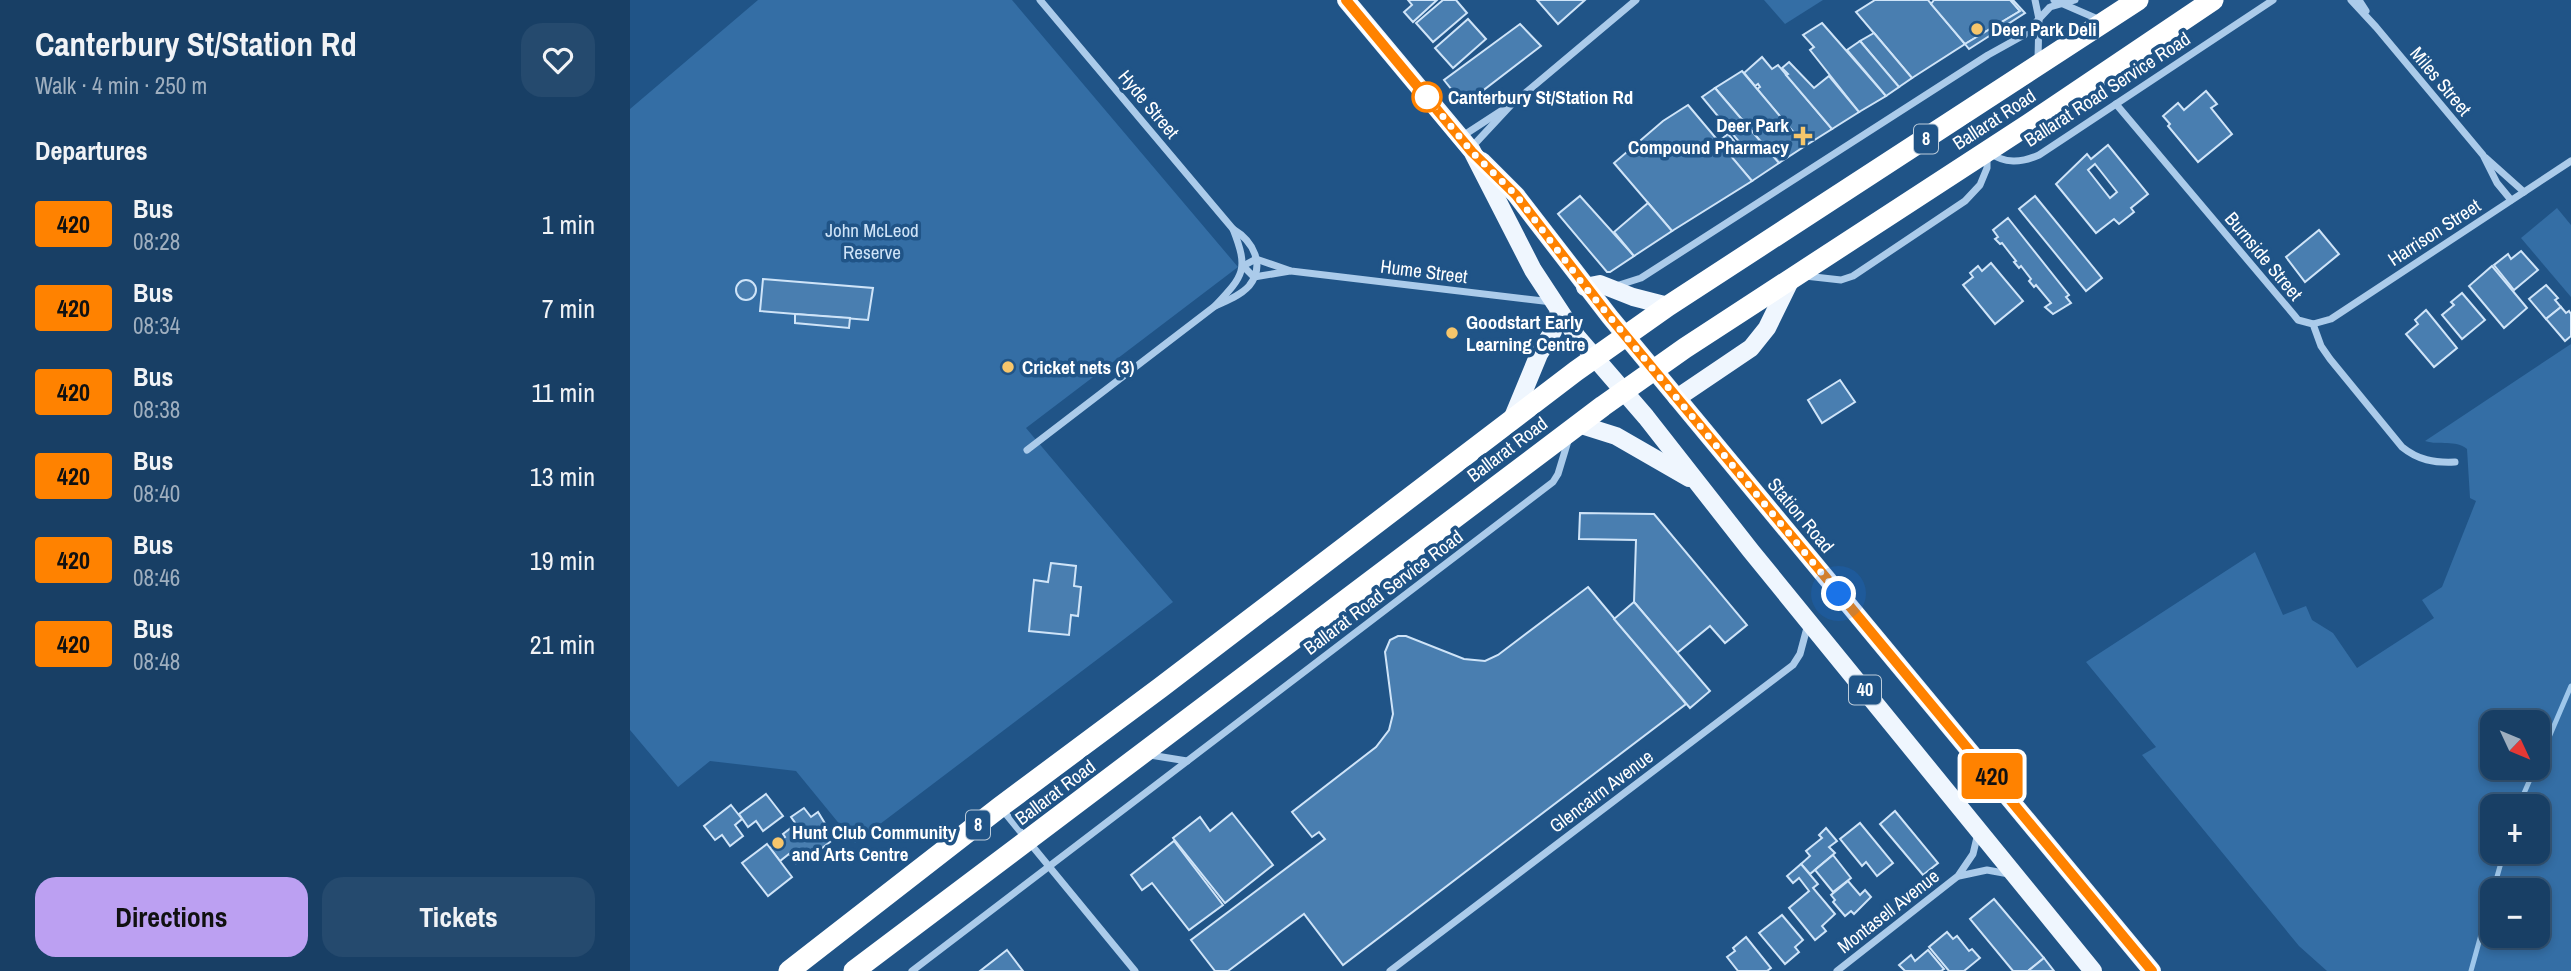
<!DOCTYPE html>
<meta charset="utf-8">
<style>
body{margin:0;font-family:"Archivo Narrow",sans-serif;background:#254a6e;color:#f1f3f6;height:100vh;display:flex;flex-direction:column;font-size:26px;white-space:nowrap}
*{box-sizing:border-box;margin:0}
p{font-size:23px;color:#9fafbf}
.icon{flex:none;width:38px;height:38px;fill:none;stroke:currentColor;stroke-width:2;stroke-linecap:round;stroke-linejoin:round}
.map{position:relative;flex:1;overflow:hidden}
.details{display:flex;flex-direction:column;background:#183f65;width:630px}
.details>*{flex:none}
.badge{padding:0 14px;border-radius:5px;font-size:24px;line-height:46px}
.needle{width:46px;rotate:134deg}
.buttons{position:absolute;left:1850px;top:710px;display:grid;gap:14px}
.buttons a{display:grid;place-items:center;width:70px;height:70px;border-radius:14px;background:#183f65;box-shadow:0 4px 10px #0003,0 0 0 2px #365879;font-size:35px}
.you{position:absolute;width:35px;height:35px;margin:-18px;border:5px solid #fff;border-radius:50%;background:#1a73e8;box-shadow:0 0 0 10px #1a73e833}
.map>.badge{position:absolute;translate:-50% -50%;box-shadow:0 0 0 4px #fff}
h2{padding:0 35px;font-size:26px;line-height:63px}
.round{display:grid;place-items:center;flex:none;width:74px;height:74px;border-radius:21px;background:#254a6e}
.head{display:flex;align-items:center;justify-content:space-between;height:119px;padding:0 35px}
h1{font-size:33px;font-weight:700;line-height:52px}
.button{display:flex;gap:14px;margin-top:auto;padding:14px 35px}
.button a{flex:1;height:80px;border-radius:21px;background:#bca0f2;color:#111;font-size:28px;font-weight:700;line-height:80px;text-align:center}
.button a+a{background:#254a6e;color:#f1f3f6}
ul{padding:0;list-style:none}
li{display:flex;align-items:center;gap:21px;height:84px;padding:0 35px}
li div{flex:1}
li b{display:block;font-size:26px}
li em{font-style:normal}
li .badge{min-width:77px;font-weight:700;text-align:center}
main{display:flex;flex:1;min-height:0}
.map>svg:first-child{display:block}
</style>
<main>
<section class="details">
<div class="head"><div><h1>Canterbury St/Station Rd</h1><p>Walk · 4 min · 250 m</p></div><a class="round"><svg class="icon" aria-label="heart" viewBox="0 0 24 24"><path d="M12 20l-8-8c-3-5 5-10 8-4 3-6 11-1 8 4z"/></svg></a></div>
<h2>Departures</h2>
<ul>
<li><span class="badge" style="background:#ff8200;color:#111">420</span><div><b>Bus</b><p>08:28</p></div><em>1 min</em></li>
<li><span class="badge" style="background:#ff8200;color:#111">420</span><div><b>Bus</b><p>08:34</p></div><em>7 min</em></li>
<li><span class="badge" style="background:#ff8200;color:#111">420</span><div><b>Bus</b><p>08:38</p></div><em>11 min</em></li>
<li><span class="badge" style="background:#ff8200;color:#111">420</span><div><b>Bus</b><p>08:40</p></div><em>13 min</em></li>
<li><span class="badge" style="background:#ff8200;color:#111">420</span><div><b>Bus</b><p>08:46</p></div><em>19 min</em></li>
<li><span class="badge" style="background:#ff8200;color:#111">420</span><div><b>Bus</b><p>08:48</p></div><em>21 min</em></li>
</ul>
<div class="button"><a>Directions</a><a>Tickets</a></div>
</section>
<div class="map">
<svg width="1941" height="971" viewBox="0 0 1941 971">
<rect width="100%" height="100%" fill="#205487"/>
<g fill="#346ea5" fill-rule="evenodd">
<path d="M128,0h254l226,267 -212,161 147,174 -318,241 -59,-72 -86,-10 -32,26 -48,-57v-621z"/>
<path d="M1134,0h59l-38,24z"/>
<path d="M1927,208l14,17v72l-50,-59z"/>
<path d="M1941,344v627h-244l-28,-25 -157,-191 14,-8 -70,-85 169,-110 28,63 23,-9 6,14 21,13 24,35 77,-50 -12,-18 20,-13 34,-86 -6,-3 -3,-49c-12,-10 -27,-3 -42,-8zM1862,723h46v45h-46zM1862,807h46v45h-46zM1862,891h46v45h-46z"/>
</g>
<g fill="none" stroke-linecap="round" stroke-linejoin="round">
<g stroke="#9ec7eb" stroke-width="5">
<path d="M1908,763l33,-77"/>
<path d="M1888,807l17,-39"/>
<path d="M1863,891l11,-39"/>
<path d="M1841,971l21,-76"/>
</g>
</g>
<g fill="#497eb0" stroke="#cfe4f8" stroke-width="2" fill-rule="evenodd">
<path d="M778,0h29l-24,22 -9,-10 8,-7z"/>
<path d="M813,0h13l11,13 -34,29 -17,-19z"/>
<path d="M907,0h48l-27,24z"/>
<path d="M1245,0h53l37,44 -53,34 -56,-66z"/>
<path d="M1304,0h77l9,11 -55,33 -34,-40z"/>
<path d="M1383,0l12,13 -56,36 -4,-5 55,-33 -9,-10z"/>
<path d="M838,19l18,20 -33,29 -18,-20z"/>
<path d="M1192,23l64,73 -27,16 -49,-62 4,-3 -11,-12z"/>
<path d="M890,24l21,22 -77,59 -20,-25z"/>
<path d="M1244,33l38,45 -13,9 -39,-46z"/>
<path d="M1230,41l39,46 -13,9 -39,-46z"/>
<path d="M1132,57l10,12 6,-4 54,64 -27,17 -48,-57 3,-2 -2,-3 -3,2 -11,-13z"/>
<path d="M1159,62l25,26 15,-12 30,36 -27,17 -46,-54 2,-1 -6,-6z"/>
<path d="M1112,71l63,75 -26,17 -64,-75z"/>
<path d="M1085,88l64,75 -27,18 -34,-39 10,-8 10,12 3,-2 -39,-47z"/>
<path d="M1576,91l11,13 -6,4 21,26 -34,28 -30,-36 2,-2 -7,-8 15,-13 6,7z"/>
<path d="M1058,105l64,76 -80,50 -58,-68 49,-42z"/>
<path d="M1478,145l40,49 -17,14 3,4 -15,12 -5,-5 -18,14 -40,-49 31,-30 4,5zM1465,164l22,28 -7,6 -22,-28z"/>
<path d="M950,196l54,60 -24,16h-3l-49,-58z"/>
<path d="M1405,196l67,82 -16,13 -67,-82z"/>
<path d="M1018,203l24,28 -38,25 -20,-24z"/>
<path d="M1378,218l61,77 -3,2 5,6 -18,11 -8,-7 6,-4 -15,-18 -2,2 -5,-6 2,-2 -10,-13 -2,2 -5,-6 2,-1 -14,-18 -2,1 -5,-5 3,-2 -5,-7z"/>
<path d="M1689,230l20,24 -34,28 -19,-25z"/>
<path d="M1891,251l17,19 -24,20 -20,-25 14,-11 3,5z"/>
<path d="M1361,263l32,38 -28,23 -32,-39 10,-8 -3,-4 8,-7 4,5z"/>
<path d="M1862,266l35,42 -23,20 -35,-42z"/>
<path d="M133,279l110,9 -5,32 -108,-9z"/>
<circle cx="116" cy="290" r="10"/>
<path d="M1916,285l12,13 -3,2 6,7 -15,12 -17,-20z"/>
<path d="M1832,293l23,27 -23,19 -20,-24 12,-10 -3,-3z"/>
<path d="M1931,307l5,6 3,-2 2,3v22l-6,5 -19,-22z"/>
<path d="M1796,310l31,38 -23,19 -28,-33 12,-10 -3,-4z"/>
<path d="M165,314l55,4 -1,10 -54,-5z"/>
<path d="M1210,380l15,22 -33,21 -14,-23z"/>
<path d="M950,513l74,1 93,111 -22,18 -15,-17 -33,27 -43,-51 2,-62 -57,-1z"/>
<path d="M421,563l25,3 -2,20 7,1 -3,29 -7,-1 -2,20 -40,-4 5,-51 14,2z"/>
<path d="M958,587l98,117 -343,261 -39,-51 -76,57h-13l-24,-31 134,-101 -6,-7 -7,5 -20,-25 84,-65 13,-17 4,-16 -8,-62 5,-12 8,-4h8l58,23 21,2 13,-6z"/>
<path d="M1004,602l76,89 -20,17 -76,-89z"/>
<path d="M136,794l17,22 -20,15 -7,-10 -8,6 -9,-13z"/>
<path d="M101,805l11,14 -7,6 8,11 -13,10 -8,-11 -7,5 -11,-14z"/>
<path d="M174,808l7,9 7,-5 14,23 -5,4 3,3 -26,20 -3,-3 -5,4 -7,-9 -9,7 -10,-13 15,-11 -2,-3 13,-10 -5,-7z"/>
<path d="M1265,811l43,52 -15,12 -43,-51z"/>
<path d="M602,813l41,52 -48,38 -52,-65 27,-21 10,14z"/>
<path d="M1230,823l33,40 -16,13 -11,-14 -4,4 -22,-27z"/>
<path d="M1196,828l11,13 -8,6 6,6 -25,21 -9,-10 9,-8 -4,-5 16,-13 -3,-3z"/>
<path d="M544,841l49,64 -34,25 -37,-47 -10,7 -11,-15z"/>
<path d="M137,844l25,33 -24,19 -26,-33z"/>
<path d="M1203,855l18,23 -18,14 -18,-22z"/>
<path d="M1171,864l17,20 -5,4 22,26 -13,12 4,5 -11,9 -26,-32 20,-17 -10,-13 -6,5 -6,-7z"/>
<path d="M1218,881l12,14 5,-5 6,7 -17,17 -3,-3 -6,5 -12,-14 2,-2 -4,-5z"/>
<path d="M1364,899l50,59 -16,13h-15l-43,-52z"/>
<path d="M1152,915l21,25 -8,7 4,5 -14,12 -26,-31z"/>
<path d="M1317,932l6,7 4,-3 12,15 3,-2 8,9 -16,13h-15l-20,-24z"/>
<path d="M1116,937l25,31 -4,3h-29l-11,-14 8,-6 -2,-3z"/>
<path d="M377,950l16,21h-43z"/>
<path d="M1298,950l16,19 -3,2h-36l-6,-6 12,-10 4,6z"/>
<path d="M1414,958l10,13h-26z"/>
</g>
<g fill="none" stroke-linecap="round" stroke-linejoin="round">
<g stroke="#abcbea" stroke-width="7">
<path d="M410,0l193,229c20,12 33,36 16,57 -8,9 -22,15 -34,20"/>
<path d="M1405,0l4,19 -1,39"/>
<path d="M1424,0l46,20"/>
<path d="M1721,0l25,27 107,128 14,28 14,17"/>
<path d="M1729,0l7,11"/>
<path d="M1486,104l178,211 4,5 15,4 8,22 9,13 72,88c16,13 32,16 53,15"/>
<path d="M831,137l43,-28"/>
<path d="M840,149l41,-44 125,-105"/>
<path d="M1358,152c17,12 33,11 51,3l234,-155"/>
<path d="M1856,158l38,34"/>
<path d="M613,266l13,-7 35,12 261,31"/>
<path d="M613,266l11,11 36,-6"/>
<path d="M1175,276l36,4 12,-4 112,-75 15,-16 7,-17v-12"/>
<path d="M986,286l25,-8 347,-223 36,-20 26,-28 25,-7"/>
<path d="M1683,324l18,-5 240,-158"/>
<path d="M397,450l188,-144c29,-31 34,-36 18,-77"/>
<path d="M520,755l37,6"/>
<path d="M371,808l134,163"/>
<path d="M1329,876l28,-6 22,4"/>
<path d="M282,971l641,-489 5,-8 10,-33"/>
<path d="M760,971l403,-306 7,-11 8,-30"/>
<path d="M1207,971l121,-95 15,-22 5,-21"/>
</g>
<g stroke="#eff6fe" stroke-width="18">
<path d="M716,0l126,151 61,119 44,67 69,80 105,134 342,420"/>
<path d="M852,161l34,34 94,122 542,654"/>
<path d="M955,287l15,-3 33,13 35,9"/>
<path d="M1047,398l74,-50 16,-20 24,-49"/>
<path d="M883,417l26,-63 14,-23 6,-19"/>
<path d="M948,424l38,12 73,42"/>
</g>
<g stroke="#fff" stroke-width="21">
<path d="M159,971l211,-164 160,-119 416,-317 92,-65 470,-306"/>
<path d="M224,971l749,-565 82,-58 344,-224 184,-124"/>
</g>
</g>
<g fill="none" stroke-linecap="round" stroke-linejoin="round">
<g stroke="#fff" stroke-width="16">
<path id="line" d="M716,0l126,152 44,43 94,122 542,654"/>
</g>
<use href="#line" stroke="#ff8200" stroke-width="10"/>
<path stroke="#fff" stroke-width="7" stroke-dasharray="0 12.6" d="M797,97l45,55 44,43 69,92 254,307"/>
</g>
<g fill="#f7c66b" stroke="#205487" stroke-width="2.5">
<circle cx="1347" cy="29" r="7"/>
<path d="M1169.5 125.5h7v7h7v7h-7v7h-7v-7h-7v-7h7z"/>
<circle cx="822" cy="333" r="7"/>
<circle cx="378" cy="367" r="7"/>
<circle cx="148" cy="843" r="7"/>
</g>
<circle fill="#fff" stroke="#ff8200" stroke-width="3.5" cx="797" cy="97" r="14"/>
<g text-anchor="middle" stroke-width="7" stroke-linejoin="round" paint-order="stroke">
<g fill="#205487" stroke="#bcccdb" stroke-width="2">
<rect x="1284" y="124.5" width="24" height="29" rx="5"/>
<rect x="1219" y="675.5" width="32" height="29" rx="5"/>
<rect x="336" y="810.5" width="24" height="29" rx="5"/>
</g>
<g font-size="18" font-weight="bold" fill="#fff">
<text x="1296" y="145">8</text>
<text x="1235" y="696">40</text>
<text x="348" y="831">8</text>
</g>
<g font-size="19" font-weight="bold" fill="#fff" stroke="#205487" text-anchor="start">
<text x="1361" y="36">Deer Park Deli</text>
<text x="1159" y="132" text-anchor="end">Deer Park<tspan x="1159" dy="22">Compound Pharmacy</tspan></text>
<text x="836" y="329">Goodstart Early<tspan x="836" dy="22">Learning Centre</tspan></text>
<text x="392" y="374">Cricket nets (3)</text>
<text x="162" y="839">Hunt Club Community<tspan x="162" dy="22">and Arts Centre</tspan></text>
</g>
<g font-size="19" fill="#fff" stroke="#205487">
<text transform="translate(1811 81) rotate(50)" y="7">Miles Street</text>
<text transform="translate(1477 89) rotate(-33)" y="7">Ballarat Road Service Road</text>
<text transform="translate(519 104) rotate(50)" y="7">Hyde Street</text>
<text transform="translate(1364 119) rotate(-33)" y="7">Ballarat Road</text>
<text transform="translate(1804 232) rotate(-33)" y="7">Harrison Street</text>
<text transform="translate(1634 256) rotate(50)" y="7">Burnside Street</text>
<text transform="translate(794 271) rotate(7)" y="7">Hume Street</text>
<text transform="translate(877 449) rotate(-37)" y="7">Ballarat Road</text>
<text transform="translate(1171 515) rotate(50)" y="7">Station Road</text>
<text transform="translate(753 592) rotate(-37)" y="7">Ballarat Road Service Road</text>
<text transform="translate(971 791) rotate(-37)" y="7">Glencairn Avenue</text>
<text transform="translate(425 792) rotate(-37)" y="7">Ballarat Road</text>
<text transform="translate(1258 911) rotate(-38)" y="7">Montasell Avenue</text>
</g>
<g font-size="19" font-weight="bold" fill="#fff" stroke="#205487" text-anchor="start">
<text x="818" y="104">Canterbury St/Station Rd</text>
</g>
<g font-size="19" fill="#cfe4f8" stroke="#205487">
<text x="242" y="237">John McLeod<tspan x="242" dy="22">Reserve</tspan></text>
</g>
</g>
</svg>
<div class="buttons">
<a><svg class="needle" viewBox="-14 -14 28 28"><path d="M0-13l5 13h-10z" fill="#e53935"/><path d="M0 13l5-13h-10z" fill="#9fafbf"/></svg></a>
<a>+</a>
<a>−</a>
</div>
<div class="you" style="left:1209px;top:594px"></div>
<b class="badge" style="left:1362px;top:776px;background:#ff8200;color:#111">420</b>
</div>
</main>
